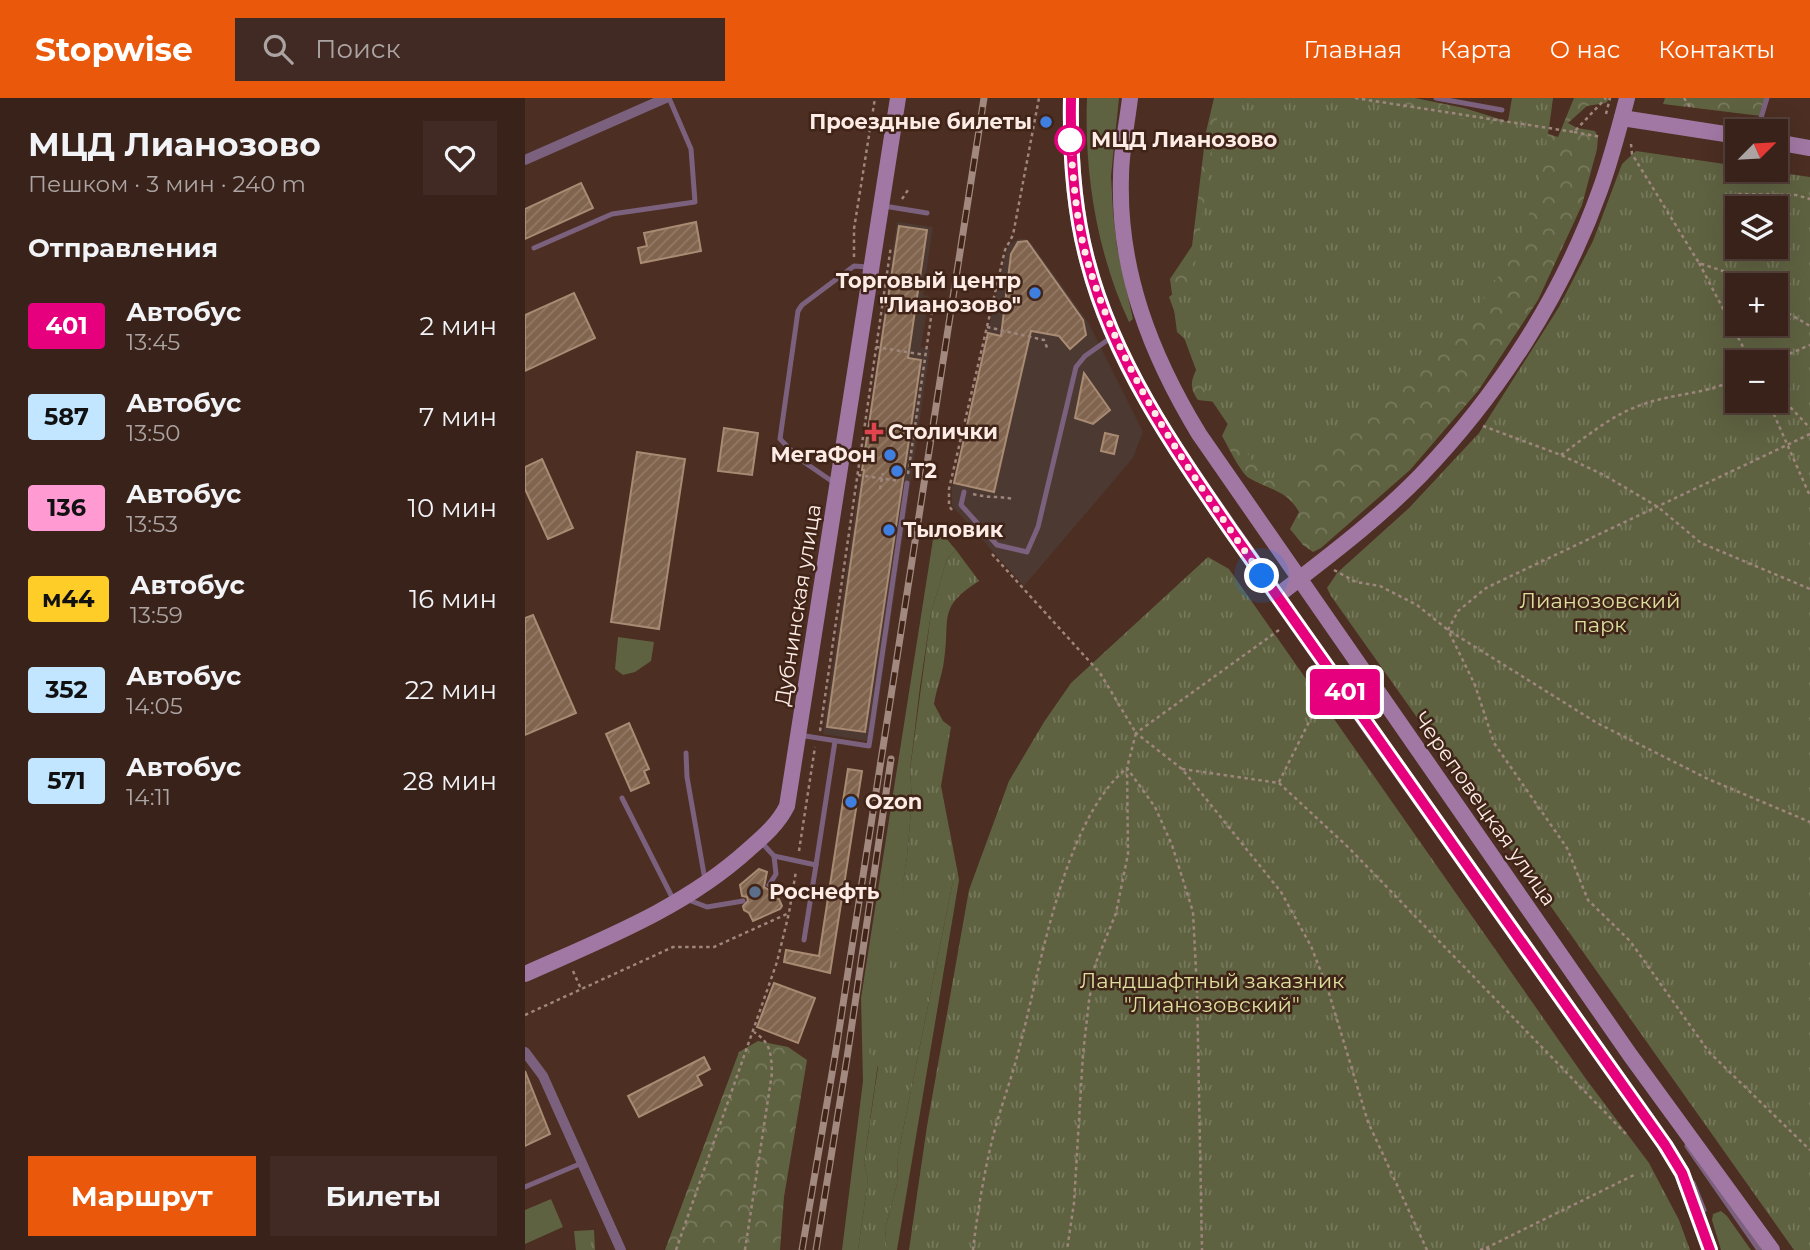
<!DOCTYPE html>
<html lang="ru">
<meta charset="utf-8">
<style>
body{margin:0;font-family:Montserrat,sans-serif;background:#402a23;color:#f1f3f6;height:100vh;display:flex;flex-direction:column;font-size:26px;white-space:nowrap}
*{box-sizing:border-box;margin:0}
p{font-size:23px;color:#aba4a2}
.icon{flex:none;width:38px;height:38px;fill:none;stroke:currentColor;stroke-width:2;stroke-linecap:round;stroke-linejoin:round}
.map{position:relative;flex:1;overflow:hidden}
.sheet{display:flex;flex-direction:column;background:#39221a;width:525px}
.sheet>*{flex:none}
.badge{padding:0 14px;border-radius:5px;font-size:24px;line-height:46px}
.needle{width:46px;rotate:66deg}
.controls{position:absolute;left:1200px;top:21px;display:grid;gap:14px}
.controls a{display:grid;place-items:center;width:63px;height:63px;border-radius:0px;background:#39221a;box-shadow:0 7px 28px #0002,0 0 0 2px #533f39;font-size:35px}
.you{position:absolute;width:35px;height:35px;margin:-18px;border:5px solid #fff;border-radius:50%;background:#1a73e8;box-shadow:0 0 0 10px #1a73e833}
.map>.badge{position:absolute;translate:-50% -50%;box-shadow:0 0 0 4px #fff}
h2{padding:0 28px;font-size:26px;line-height:63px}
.round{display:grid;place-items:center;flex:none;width:74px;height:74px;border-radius:0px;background:#402a23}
.overview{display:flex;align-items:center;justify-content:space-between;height:119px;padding:0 28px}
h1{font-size:33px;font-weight:700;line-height:52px}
.button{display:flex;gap:14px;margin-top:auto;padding:14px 28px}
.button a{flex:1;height:80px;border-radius:0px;background:#ea580c;color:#fff;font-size:28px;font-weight:700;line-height:80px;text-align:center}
.button a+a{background:#402a23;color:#f1f3f6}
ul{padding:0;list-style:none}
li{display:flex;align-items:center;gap:21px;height:91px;padding:0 28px}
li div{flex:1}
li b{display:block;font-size:26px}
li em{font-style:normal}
li .badge{min-width:77px;font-weight:700;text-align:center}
header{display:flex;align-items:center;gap:42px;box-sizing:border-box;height:98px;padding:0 35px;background:#ea580c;color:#fff}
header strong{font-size:33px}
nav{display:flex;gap:38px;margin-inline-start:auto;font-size:24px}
.search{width:490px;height:63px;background:#402a23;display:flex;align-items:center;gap:18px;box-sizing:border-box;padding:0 24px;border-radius:0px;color:#aba4a2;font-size:26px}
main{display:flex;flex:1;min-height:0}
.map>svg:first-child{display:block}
</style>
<header>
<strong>Stopwise</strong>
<div class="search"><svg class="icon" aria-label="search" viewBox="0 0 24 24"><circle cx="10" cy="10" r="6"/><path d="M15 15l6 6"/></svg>Поиск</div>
<nav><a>Главная</a><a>Карта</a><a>О нас</a><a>Контакты</a></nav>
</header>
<main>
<section class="sheet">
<div class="overview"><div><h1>МЦД Лианозово</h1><p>Пешком · 3 мин · 240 m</p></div><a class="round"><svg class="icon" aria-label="heart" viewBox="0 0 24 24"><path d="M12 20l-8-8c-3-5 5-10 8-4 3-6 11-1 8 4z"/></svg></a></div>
<h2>Отправления</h2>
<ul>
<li><span class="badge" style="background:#e6007e;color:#fff">401</span><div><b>Автобус</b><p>13:45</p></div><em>2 мин</em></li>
<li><span class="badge" style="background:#c2e6ff;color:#111">587</span><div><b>Автобус</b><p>13:50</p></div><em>7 мин</em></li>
<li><span class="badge" style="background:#ff9ad2;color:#111">136</span><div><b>Автобус</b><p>13:53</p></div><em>10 мин</em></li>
<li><span class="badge" style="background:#fecd28;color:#111">м44</span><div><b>Автобус</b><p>13:59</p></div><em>16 мин</em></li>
<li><span class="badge" style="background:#c2e6ff;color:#111">352</span><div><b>Автобус</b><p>14:05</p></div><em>22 мин</em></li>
<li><span class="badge" style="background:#c2e6ff;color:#111">571</span><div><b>Автобус</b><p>14:11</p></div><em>28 мин</em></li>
</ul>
<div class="button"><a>Маршрут</a><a>Билеты</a></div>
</section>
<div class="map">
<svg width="1285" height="1152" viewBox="0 0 1285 1152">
<defs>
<pattern id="forest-crowns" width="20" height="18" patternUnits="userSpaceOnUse" patternTransform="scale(1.75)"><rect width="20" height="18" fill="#5f6241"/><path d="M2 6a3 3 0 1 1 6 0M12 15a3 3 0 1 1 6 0" fill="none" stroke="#77795c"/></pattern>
<pattern id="park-tufts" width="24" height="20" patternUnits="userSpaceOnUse" patternTransform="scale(1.75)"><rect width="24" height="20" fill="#5f6241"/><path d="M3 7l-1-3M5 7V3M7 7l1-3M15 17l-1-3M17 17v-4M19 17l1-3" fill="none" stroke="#77795c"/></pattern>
<pattern id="building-hatch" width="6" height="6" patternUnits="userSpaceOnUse" patternTransform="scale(1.75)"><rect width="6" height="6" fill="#80644d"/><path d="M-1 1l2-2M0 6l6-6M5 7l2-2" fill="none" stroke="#937a67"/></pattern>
</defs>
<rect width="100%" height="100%" fill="#4c2e22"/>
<g fill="#4c3932">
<path d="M372,124l36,5 -10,68 6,1 -8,51 9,2 -57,393 -50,-8z"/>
<path d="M493,141h8l6,5 56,78 55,110 -10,26 -109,128 -72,-80v-19l54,-234 4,-9z"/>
</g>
<g fill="#5f6241">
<path d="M562,0h32l-8,78 2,36 4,35 16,72 -4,3c-32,-69 -45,-149 -42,-224z"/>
<path d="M415,433l16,19 -9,9 -16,54 -11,74 -10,83 2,30 -5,56 -43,307 4,17 -10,70h-16l21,-169 -2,-83 73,-465z"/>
<path d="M93,539l36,5 -3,19 -16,11 -12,3 -8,-6z"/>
<path d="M433,776l1,6 -62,370h-10l-2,-21 12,-45 1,-29 55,-274z"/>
<path d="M26,1101l12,28 -38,17v-34z"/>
<path d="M1196,1113l6,5 24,34h-30l-9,-30 1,-6z"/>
</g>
<g fill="url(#forest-crowns)">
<path d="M689,0h201l49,10 94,29 16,-39h36l-4,5 -19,3 -19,17 9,5 18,3 3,6 -1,12 -15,56 -44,95 -60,91 -68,79 -89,78 -8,4 -10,-7 -13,-16 9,-17c-12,-22 -30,-22 -50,-34 -9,-6 -21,-32 -27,-42l8,-17 -5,-16 -27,-3c-11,-15 -5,-22 1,-37l-11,-21 -11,-10 -7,-53 22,-33 14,-114z"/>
<path d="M1140,0h102l-6,18 -98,-12z"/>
<path d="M233,943l30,6 19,13 -23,137 -4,53h-115l74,-198z"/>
</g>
<g fill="url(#park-tufts)" fill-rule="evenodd">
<path d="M695,0h127l160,29 5,-29h41c-5,41 -12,81 -25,120 -22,63 -91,144 -143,186 -33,27 -69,51 -104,76l-17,-2 -62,-92 -33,-89 24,-19z"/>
<path d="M1111,53l102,15v4h23l49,7v1073h-16l-463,-654 -4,-8 10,-15 72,-65 70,-75 80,-126 34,-66 29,-77zM1213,110h38v39h-38zM1213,187h38v39h-38zM1251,264v39h-38v-39z"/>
<path d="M431,452l23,31c-43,27 -28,38 -35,80 -2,15 -8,29 -10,43l9,17 8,6 -10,59 17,88 -5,7 -55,274 -1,29 -12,45 2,21h-29l10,-70 -4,-17 14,-96 -9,-15 24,-102 14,-94 5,-56 -2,-30 21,-157 16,-54z"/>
<path d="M683,459l21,12 357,510 63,84 30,57 11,30h-781l18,-124 42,-236 40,-109 35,-59 27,-39z"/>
<path d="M69,1132l1,20h-19l-2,-19z"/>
</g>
<g fill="url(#building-hatch)" stroke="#a98b73" stroke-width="2">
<path d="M56,85l12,25 -68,31v-30z"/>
<path d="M171,124l5,29 -60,12 -3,-15 9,-2 -3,-13z"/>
<path d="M374,128l28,4 -19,128 13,2 -56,372 -38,-5 37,-257h-2z"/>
<path d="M502,143l56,79 3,15 -16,14 -11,-13 -28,-5 -37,161 -40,-9 34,-150 13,3 10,-82 7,-12z"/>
<path d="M49,195l21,45 -70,33v-56z"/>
<path d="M559,275l26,37 -17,14 -18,-6z"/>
<path d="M199,330l34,5 -6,42 -34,-4z"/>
<path d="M580,335l13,3 -4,18 -13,-3z"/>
<path d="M112,354l48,7 -26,170 -48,-7z"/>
<path d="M17,361l31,69 -25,11 -23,-50v-22z"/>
<path d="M8,517l43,98 -51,22v-117z"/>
<path d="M104,625l20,46 -5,2 5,12 -18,8 -25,-57z"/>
<path d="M323,671l14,2 -32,202 -46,-11 2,-12 33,6z"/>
<path d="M234,771l8,3 -3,15 5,3 1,7 9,2 3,7 -2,3 -27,12 -4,-8 -5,-3 -1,-4 5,-5 -1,-4 -5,-1 -2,-11z"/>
<path d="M249,885l41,15 -17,45 -41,-16z"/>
<path d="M179,959l6,12 -13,7 5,9 -63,32 -11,-21z"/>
<path d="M0,973l25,63 -25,12z"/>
</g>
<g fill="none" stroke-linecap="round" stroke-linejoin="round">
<g stroke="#9e867d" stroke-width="2.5" stroke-dasharray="3.5 3.5" stroke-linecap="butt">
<path d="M830,0l219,34 32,-34"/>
<path d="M1159,0l6,9"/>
<path d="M1081,16l4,-16"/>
<path d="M1049,34l27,5"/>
<path d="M1106,46l1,10 67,109 24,8 22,14"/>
<path d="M1213,96l58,1 14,4"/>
<path d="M377,101l6,-9"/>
<path d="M329,159v-28l21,-131"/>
<path d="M1174,165l52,99"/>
<path d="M1251,208l34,20"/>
<path d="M462,229l57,13 4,10"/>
<path d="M351,249l49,8"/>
<path d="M1245,264l40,-17"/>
<path d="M1251,294l34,36"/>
<path d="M1243,303l42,95"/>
<path d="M958,328l78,29 43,20 54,32 43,36 109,46"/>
<path d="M1285,336l-324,154 -28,23 -10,19 27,55 19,58 73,105 21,52 42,41 79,111 101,98"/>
<path d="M1036,357c26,-19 52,-41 83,-51 31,-11 65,-10 94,-26"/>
<path d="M383,376l25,-170"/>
<path d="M333,377l41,6"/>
<path d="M355,391l3,-16"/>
<path d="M448,396c14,4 26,2 40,5"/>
<path d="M427,412l-3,-4v-17l56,-239 8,-15 26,-137"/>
<path d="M467,456l108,119 36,60 -9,35 1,86 -12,59 -21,52 -6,36 -6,53 -9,149 -7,47"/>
<path d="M809,472l22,12 24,4 37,19 31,25 149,93 111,56 102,43"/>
<path d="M754,532l-143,103 46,36 99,123 30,54 17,44 40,132 59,128"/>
<path d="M295,633l71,-485"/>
<path d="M657,671l97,14 70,65 278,287"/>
<path d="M754,684l44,-88"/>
<path d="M274,753l16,-104"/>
<path d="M48,873l8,18"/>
<path d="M0,917l148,-68h41l75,-34"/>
<path d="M961,1150l148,-73"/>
<path d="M151,1152l101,-288 12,-49 7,-42"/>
<path d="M220,1152l27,-177c-1,-20 -1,-30 -18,-41"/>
<path d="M448,1152c4,-35 10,-71 18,-105 7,-31 19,-61 27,-92 22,-80 44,-232 109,-285l28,39 17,38 21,67 4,78 5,260"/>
<path d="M955,1152l6,-2 4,2"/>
</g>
<g stroke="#7b617d" stroke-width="5">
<path d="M911,0l66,12"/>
<path d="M1232,33l10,-33"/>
<path d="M359,108l43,7"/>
<path d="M9,150l78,-34 83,-12 -4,-53 -22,-51"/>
<path d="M311,386l-35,-24 -21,-21 18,-128 4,-6 52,-39 14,1"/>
<path d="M439,394l-3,13 36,40 30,7 11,-25 38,-160 9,-11 27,-19"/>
<path d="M274,637l70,11 38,-263"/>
<path d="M161,655l1,24 18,103"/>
<path d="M97,700l52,103"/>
<path d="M237,745l12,13 2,18 -7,11"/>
<path d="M249,758l42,9 19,-124"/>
<path d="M161,801l21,8 36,-6"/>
<path d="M279,842l12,-75"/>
<path d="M1162,1048l72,104"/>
<path d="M1168,1085l11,27"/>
<path d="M0,1089l57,-24"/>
</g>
<g stroke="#7b617d" stroke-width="10">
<path d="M0,62l141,-62"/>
<path d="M0,954l18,24 78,174"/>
</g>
<g stroke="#a178a4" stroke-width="16">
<path d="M546,0c-1,56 2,111 17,165 25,97 84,182 141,264 47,67 94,134 141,201 99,139 197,278 295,417l17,28 28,77"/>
<path d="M605,0c-3,26 -9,53 -9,79 -3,94 30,178 78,257l431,621 142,195"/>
<path d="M1097,20l116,18"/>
<path d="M1251,44l34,6"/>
<path d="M752,498c49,-38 100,-76 143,-120 78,-81 142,-180 180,-286 11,-30 19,-61 27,-92"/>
<path d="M0,876c78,-35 159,-66 223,-124 16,-14 30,-26 39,-44l111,-708"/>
</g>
<g stroke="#a18980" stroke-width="7">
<g id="rail">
<path d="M277,1152l33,-194 149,-958"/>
<path d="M291,1152l31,-192 44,-299"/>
</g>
</g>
<use href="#rail" stroke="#412418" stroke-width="4.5" stroke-dasharray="13" stroke-linecap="butt"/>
</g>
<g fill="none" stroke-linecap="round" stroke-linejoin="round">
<g stroke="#fff" stroke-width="16">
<path id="line" d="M546,0c-1,55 2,111 17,165 26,99 86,185 144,269 45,64 90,127 135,191 99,141 198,281 298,422l17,28 28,77"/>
</g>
<use href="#line" stroke="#e6007e" stroke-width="10"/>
<path stroke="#fdece6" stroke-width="7" stroke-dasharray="0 12.6" d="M545,42c4,42 6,85 19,126 35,116 106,212 173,310"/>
</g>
<g fill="#3f7fe0" stroke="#412418" stroke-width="2.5">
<circle cx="521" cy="24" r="7"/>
<circle cx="510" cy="195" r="7"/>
<circle cx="365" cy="357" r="7"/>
<circle cx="372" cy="373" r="7"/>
<circle cx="364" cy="432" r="7"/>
<circle cx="326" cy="704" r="7"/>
</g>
<circle fill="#fff" stroke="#e6007e" stroke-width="3.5" cx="545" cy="42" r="14"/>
<path fill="#e0444e" stroke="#412418" stroke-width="2.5" d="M345.5 323.5h7v7h7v7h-7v7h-7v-7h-7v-7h7z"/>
<circle fill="#5c6f8a" stroke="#412418" stroke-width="2.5" cx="230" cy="794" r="7"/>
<g text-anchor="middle" stroke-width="5" stroke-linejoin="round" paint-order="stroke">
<g font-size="21" font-weight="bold" fill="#fdece6" stroke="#412418" text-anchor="start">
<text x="507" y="31" text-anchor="end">Проездные билеты</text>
<text x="496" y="190" text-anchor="end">Торговый центр<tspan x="496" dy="24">"Лианозово"</tspan></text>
<text x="363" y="341">Столички</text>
<text x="351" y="364" text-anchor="end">МегаФон</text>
<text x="386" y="380">T2</text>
<text x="378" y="439">Тыловик</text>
<text x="340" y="711">Ozon</text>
<text x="244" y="801">Роснефть</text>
</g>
<g font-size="21" font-weight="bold" fill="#fdece6" stroke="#412418" text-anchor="start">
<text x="566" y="49">МЦД Лианозово</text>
</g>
<g font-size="21" fill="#dbe09e" stroke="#412418">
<text x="1075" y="510">Лианозовский<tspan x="1075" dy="24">парк</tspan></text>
<text x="687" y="890">Ландшафтный заказник<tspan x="687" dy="24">"Лианозовский"</tspan></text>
</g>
<g font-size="21" fill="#fdece6" stroke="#412418">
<text transform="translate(273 507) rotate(-81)" y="7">Дубнинская улица</text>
<text transform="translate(960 711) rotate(55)" y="7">Череповецкая улица</text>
</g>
</g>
</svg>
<div class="controls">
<a><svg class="needle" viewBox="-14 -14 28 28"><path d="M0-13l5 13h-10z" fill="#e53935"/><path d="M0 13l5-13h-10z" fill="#aba4a2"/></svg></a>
<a><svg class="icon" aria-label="layers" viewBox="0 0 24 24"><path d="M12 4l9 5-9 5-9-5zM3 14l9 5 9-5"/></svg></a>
<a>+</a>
<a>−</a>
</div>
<div class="you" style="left:737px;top:478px"></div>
<b class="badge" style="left:820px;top:594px;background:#e6007e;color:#fff">401</b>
</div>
</main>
